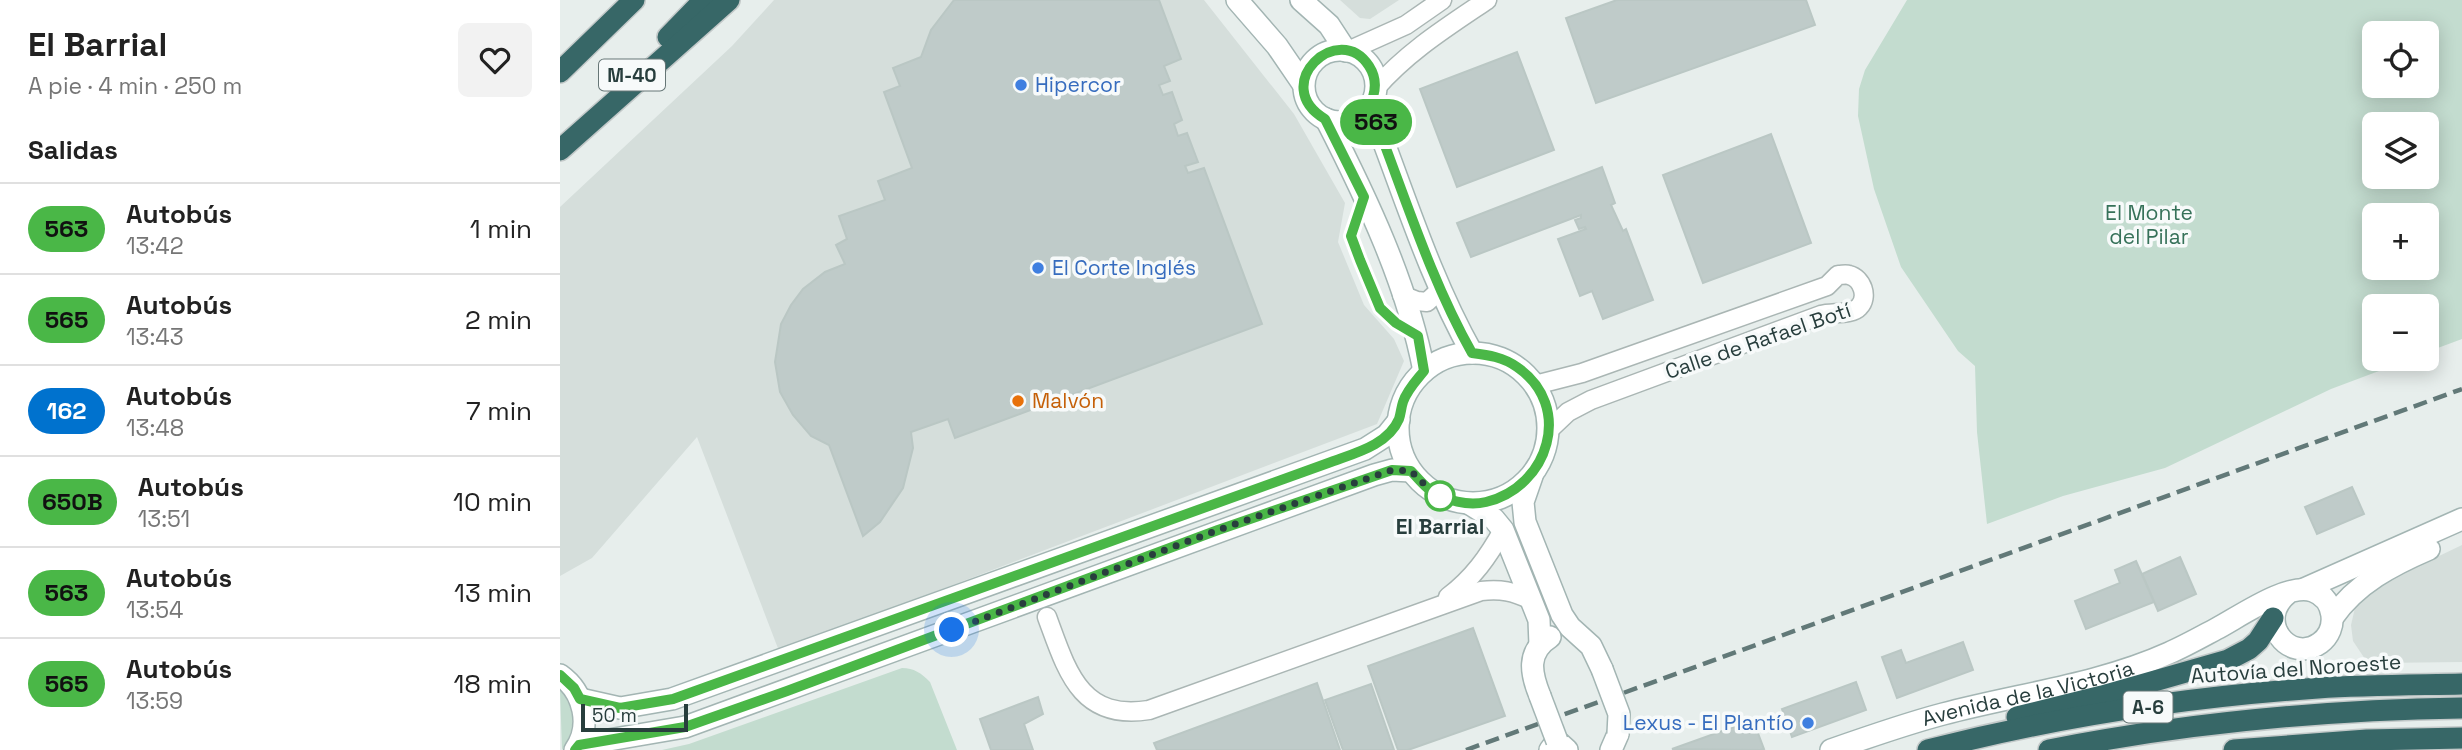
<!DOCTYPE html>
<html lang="es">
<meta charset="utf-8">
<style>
body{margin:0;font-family:"Space Grotesk",sans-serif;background:#f2f2f2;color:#222;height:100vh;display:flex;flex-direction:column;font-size:26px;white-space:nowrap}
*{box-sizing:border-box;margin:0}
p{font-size:23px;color:#767676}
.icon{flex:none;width:38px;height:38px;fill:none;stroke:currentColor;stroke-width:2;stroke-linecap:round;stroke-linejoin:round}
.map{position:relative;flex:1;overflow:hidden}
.panel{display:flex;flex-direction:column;background:#fff;width:560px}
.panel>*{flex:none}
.badge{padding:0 14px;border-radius:23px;font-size:24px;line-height:46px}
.fabs{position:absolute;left:1802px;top:21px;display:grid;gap:14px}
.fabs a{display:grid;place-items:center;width:77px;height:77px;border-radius:10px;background:#fff;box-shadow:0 4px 18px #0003;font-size:35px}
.scale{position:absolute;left:21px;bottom:18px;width:107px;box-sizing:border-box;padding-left:7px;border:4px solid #283e3d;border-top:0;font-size:19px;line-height:24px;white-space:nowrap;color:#283e3d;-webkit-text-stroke:5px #f7fafa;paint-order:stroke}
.you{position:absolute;width:35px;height:35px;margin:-18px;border:5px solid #fff;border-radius:50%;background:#1a73e8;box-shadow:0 0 0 10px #1a73e833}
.map>.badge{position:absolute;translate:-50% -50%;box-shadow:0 0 0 4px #fff}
h2{padding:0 28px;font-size:26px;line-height:63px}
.round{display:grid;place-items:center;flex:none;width:74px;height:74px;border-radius:10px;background:#f2f2f2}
.overview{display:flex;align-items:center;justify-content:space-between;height:119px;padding:0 28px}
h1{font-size:33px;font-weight:600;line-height:52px}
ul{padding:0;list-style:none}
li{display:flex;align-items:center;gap:21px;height:91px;padding:0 28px;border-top:2px solid #e0e0e0}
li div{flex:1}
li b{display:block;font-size:26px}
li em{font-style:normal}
li .badge{min-width:77px;font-weight:700;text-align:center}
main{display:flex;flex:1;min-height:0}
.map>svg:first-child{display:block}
</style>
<main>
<section class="panel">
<div class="overview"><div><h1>El Barrial</h1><p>A pie · 4 min · 250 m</p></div><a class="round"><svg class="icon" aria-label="heart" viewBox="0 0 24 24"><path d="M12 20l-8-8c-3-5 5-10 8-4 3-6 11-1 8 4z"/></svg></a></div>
<h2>Salidas</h2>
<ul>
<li><span class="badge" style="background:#4ab747;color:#111">563</span><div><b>Autobús</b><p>13:42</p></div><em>1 min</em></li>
<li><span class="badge" style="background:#4ab747;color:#111">565</span><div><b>Autobús</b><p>13:43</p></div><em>2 min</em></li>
<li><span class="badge" style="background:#0072ce;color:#fff">162</span><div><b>Autobús</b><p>13:48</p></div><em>7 min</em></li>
<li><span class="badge" style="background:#4ab747;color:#111">650B</span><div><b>Autobús</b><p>13:51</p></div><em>10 min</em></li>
<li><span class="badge" style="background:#4ab747;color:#111">563</span><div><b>Autobús</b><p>13:54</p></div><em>13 min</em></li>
<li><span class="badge" style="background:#4ab747;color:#111">565</span><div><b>Autobús</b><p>13:59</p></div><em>18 min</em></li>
</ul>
</section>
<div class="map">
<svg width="1902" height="750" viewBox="0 0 1902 750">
<rect width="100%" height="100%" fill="#e7eeec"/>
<g fill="#d5dedb">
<path d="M214,0h430l90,114 51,89 -7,39 26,63 30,34 10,22 -27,63 -598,227 -82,-214 -105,121 -32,18v-369l172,-161z"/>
<path d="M780,0h59l-29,19 -10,-1z"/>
<path d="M1902,545v117l-84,1 -13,-4 -12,-18 -2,-16 4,-17 7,-9 29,-20z"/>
</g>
<g fill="#c3dccf" fill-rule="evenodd">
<path d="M1347,0h555v339l-35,13v-46h-52v53h36l-80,30 -166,79 -102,28 -76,28 -10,-92 -2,-66 -17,-15 -57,-84 -27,-78 -16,-73 1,-27 6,-19zM1815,33h52v53h-52zM1815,124h52v53h-52zM1815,215h52v53h-52z"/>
<path d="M342,668c12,0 19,5 28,14l27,68h-295l27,-6z"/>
<path d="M0,690c16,19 16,40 2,60z"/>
</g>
<g fill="#bfcbc9" stroke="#bac7c4" stroke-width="2">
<path d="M394,0h205l22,59 -17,7 6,15 -11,4 4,10 9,-3 10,28 -8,4 4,12 9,-3 11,29 -13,4 3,7 16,-5 58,156 -307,114 -7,-19 -37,13 2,16 -10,40 -23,34 -17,14 -34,-91 -18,-9 -18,-21 -13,-23 -5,-30 6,-38 10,-19 12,-16 22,-17 20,-8 -9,-19 11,-6 -8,-23 46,-16 -7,-19 34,-13 -28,-76 16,-6 -7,-18 28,-11 10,-27z"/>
<path d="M1057,0h189l9,25 -219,78 -30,-85z"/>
<path d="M957,52l37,98 -97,37 -37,-98z"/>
<path d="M1211,134l40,109 -108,40 -40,-108z"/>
<path d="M1042,167l13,36 -4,2 12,26 3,-2 27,71 -50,19 -11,-28 -12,5 -22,-57 28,-10 -1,-2 -6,2 -4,-9 6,-2v-3l-110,42 -14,-34z"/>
<path d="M1792,487l12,27 -47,20 -12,-27z"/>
<path d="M1620,557l16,37 -38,17 -16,-37z"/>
<path d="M1576,561l18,41 -68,27 -11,-28 45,-18 -5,-13z"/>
<path d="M913,628l32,88 -97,34h-10l-30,-84z"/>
<path d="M1403,642l10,28 -76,28 -15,-41 19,-7 5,13z"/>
<path d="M1296,682l10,28 -74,27 -10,-28z"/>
<path d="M757,683l23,67h-183l-3,-7z"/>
<path d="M811,684l23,66h-51l-18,-50z"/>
<path d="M478,697l5,17 -19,10 9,26h-42l-11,-31z"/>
<path d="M1193,720l11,29 -4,1 -88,-1z"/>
</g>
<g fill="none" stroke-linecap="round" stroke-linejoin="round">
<g stroke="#aab6b4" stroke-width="21">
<g id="street">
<path d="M788,51l58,-26 36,-25"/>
<path d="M815,89c32,-37 72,-62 112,-89"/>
<path d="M842,295l15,6 10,1 14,-13"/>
<path d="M975,385l47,-12 245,-87 11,-11c4,0 8,-1 11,0 13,3 20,22 10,32 -7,8 -27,5 -38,8l-230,85 -23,12 -19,18"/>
<path d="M888,597c25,-19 40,-40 55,-67"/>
<path d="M487,617c20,54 33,104 102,93l332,-119c20,-2 32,0 50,9"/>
</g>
</g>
<g stroke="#a3b5b3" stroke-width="24">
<g id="secondary">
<path d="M677,0l40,46 26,38"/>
<path d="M741,0l28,25 17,26"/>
<circle cx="780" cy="86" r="36"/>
<path d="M808,108l10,19c29,76 54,155 94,226"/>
<path d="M766,119c41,80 81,164 98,252"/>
<circle cx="913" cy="428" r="75"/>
<path d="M972,476l-9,26 2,20 37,93 8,12 21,19 11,23"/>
<path d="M910,504l24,15 9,11 36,90 1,25"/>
<path d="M1744,589l158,-70"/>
<path d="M1773,617c24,-34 59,-52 96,-68"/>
<path d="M0,675c24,17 32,51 15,75"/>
<path d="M980,696c-9,-22 -14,-44 10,-59"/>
<path d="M20,699l40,9 52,-9 693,-250 22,-14 12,-15"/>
<path d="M19,745l106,-18 689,-252 18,-5 19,1"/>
<path d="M990,750l7,-9 10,9"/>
<path d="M1051,750l7,-16"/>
<path id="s1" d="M1271,750c37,-13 74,-26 112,-36 75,-20 155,-29 226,-61 16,-7 32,-16 47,-24 23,-12 72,-47 97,-38 22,8 26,38 7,52 -31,22 -66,-23 -32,-50"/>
</g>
</g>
<g stroke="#c3c9c9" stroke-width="24">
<g id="highway">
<path d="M108,37l36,-37"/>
<path d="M0,72l74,-72"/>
<path d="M0,150l169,-150"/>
<path d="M1457,717l85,-21 126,-36 21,-11 9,-8 15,-23"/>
<path d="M1368,750c127,-33 259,-53 390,-62 48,-3 96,-3 144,-4"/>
<path d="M1489,750c137,-27 274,-40 413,-42"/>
<path d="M1674,750l133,-10 95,-2"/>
</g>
</g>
<use href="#street" stroke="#fff" stroke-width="18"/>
<use href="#secondary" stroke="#fff" stroke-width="21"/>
<use href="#highway" stroke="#376767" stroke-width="21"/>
<path stroke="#627978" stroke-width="4.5" stroke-dasharray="14 7" stroke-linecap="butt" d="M906,750l996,-361"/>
<g stroke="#a3b5b3" stroke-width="24" stroke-linecap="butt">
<g id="secondary-bridge">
<path d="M1042,669l17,45 -1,20"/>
<path d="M980,696l17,45"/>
</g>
</g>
<use href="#secondary-bridge" stroke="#fff" stroke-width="21"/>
</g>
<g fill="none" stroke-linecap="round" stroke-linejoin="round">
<g stroke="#fff" stroke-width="16">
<path id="line" d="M0,675l14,13 6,11 40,9 53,-9 658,-237c24,-9 57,-17 68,-43 2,-6 2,-11 4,-17 4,-12 13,-21 21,-31l-6,-35 -22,-13 -16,-15 -20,-48 -9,-24 13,-39 -39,-78c-57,-34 14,-100 44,-53 9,14 7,28 -1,42l10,19c29,76 54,155 94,226 16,2 31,4 45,14 57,39 32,120 -31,135 -18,4 -40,-1 -56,-12 -7,-5 -13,-13 -19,-19l-19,-1 -174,60 -431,161 -102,36 -106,18 -4,5"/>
</g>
<use href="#line" stroke="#4ab747" stroke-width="10"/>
<path stroke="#283e3d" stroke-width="7" stroke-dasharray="0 12.6" d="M392,630l266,-100 174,-60 19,1 18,18 14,8 -3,-1"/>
</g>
<g fill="#3f7fe0" stroke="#f7fafa" stroke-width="2.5">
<circle cx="461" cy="85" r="7"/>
<circle cx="478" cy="268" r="7"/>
<circle cx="1248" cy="723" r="7"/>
</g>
<circle fill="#e8710a" stroke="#f7fafa" stroke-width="2.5" cx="458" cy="401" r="7"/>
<circle fill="#fff" stroke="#4ab747" stroke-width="3.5" cx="880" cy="496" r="14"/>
<g text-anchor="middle" stroke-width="7" stroke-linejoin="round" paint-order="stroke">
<g fill="#f7fafa" stroke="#667676" stroke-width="2">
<rect x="39" y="59.5" width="66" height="31" rx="5"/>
<rect x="1563.5" y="691.5" width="49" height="31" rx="5"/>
</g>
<g font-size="19" font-weight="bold" fill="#283e3d">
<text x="72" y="82">M-40</text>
<text x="1588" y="714">A-6</text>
</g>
<g font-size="21" fill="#366cbe" stroke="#f7fafa" text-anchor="start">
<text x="475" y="92">Hipercor</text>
<text x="492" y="275">El Corte Inglés</text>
<text x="1234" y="730" text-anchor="end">Lexus - El Plantío</text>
</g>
<g font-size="21" fill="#367159" stroke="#f7fafa">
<text x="1589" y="220">El Monte<tspan x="1589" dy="24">del Pilar</tspan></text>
</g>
<g font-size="21" fill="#283e3d" stroke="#f7fafa">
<text transform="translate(1198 341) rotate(-19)" y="7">Calle de Rafael Botí</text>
<text transform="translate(1736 669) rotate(-4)" y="7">Autovía del Noroeste</text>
<text dy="7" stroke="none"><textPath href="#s1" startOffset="205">Avenida de la Victoria</textPath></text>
</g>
<g font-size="21" fill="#c56008" stroke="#f7fafa" text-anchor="start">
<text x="472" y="408">Malvón</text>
</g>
<g font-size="21" font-weight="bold" fill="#283e3d" stroke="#f7fafa">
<text x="880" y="534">El Barrial</text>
</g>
</g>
</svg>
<div class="fabs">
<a><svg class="icon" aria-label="locate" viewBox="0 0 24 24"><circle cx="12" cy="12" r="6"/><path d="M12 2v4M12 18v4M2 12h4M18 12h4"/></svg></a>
<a><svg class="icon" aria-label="layers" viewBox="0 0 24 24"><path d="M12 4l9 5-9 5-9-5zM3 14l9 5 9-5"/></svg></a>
<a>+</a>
<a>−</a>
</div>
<div class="scale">50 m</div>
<div class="you" style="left:392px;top:630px"></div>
<b class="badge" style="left:816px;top:122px;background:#4ab747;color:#111">563</b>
</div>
</main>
